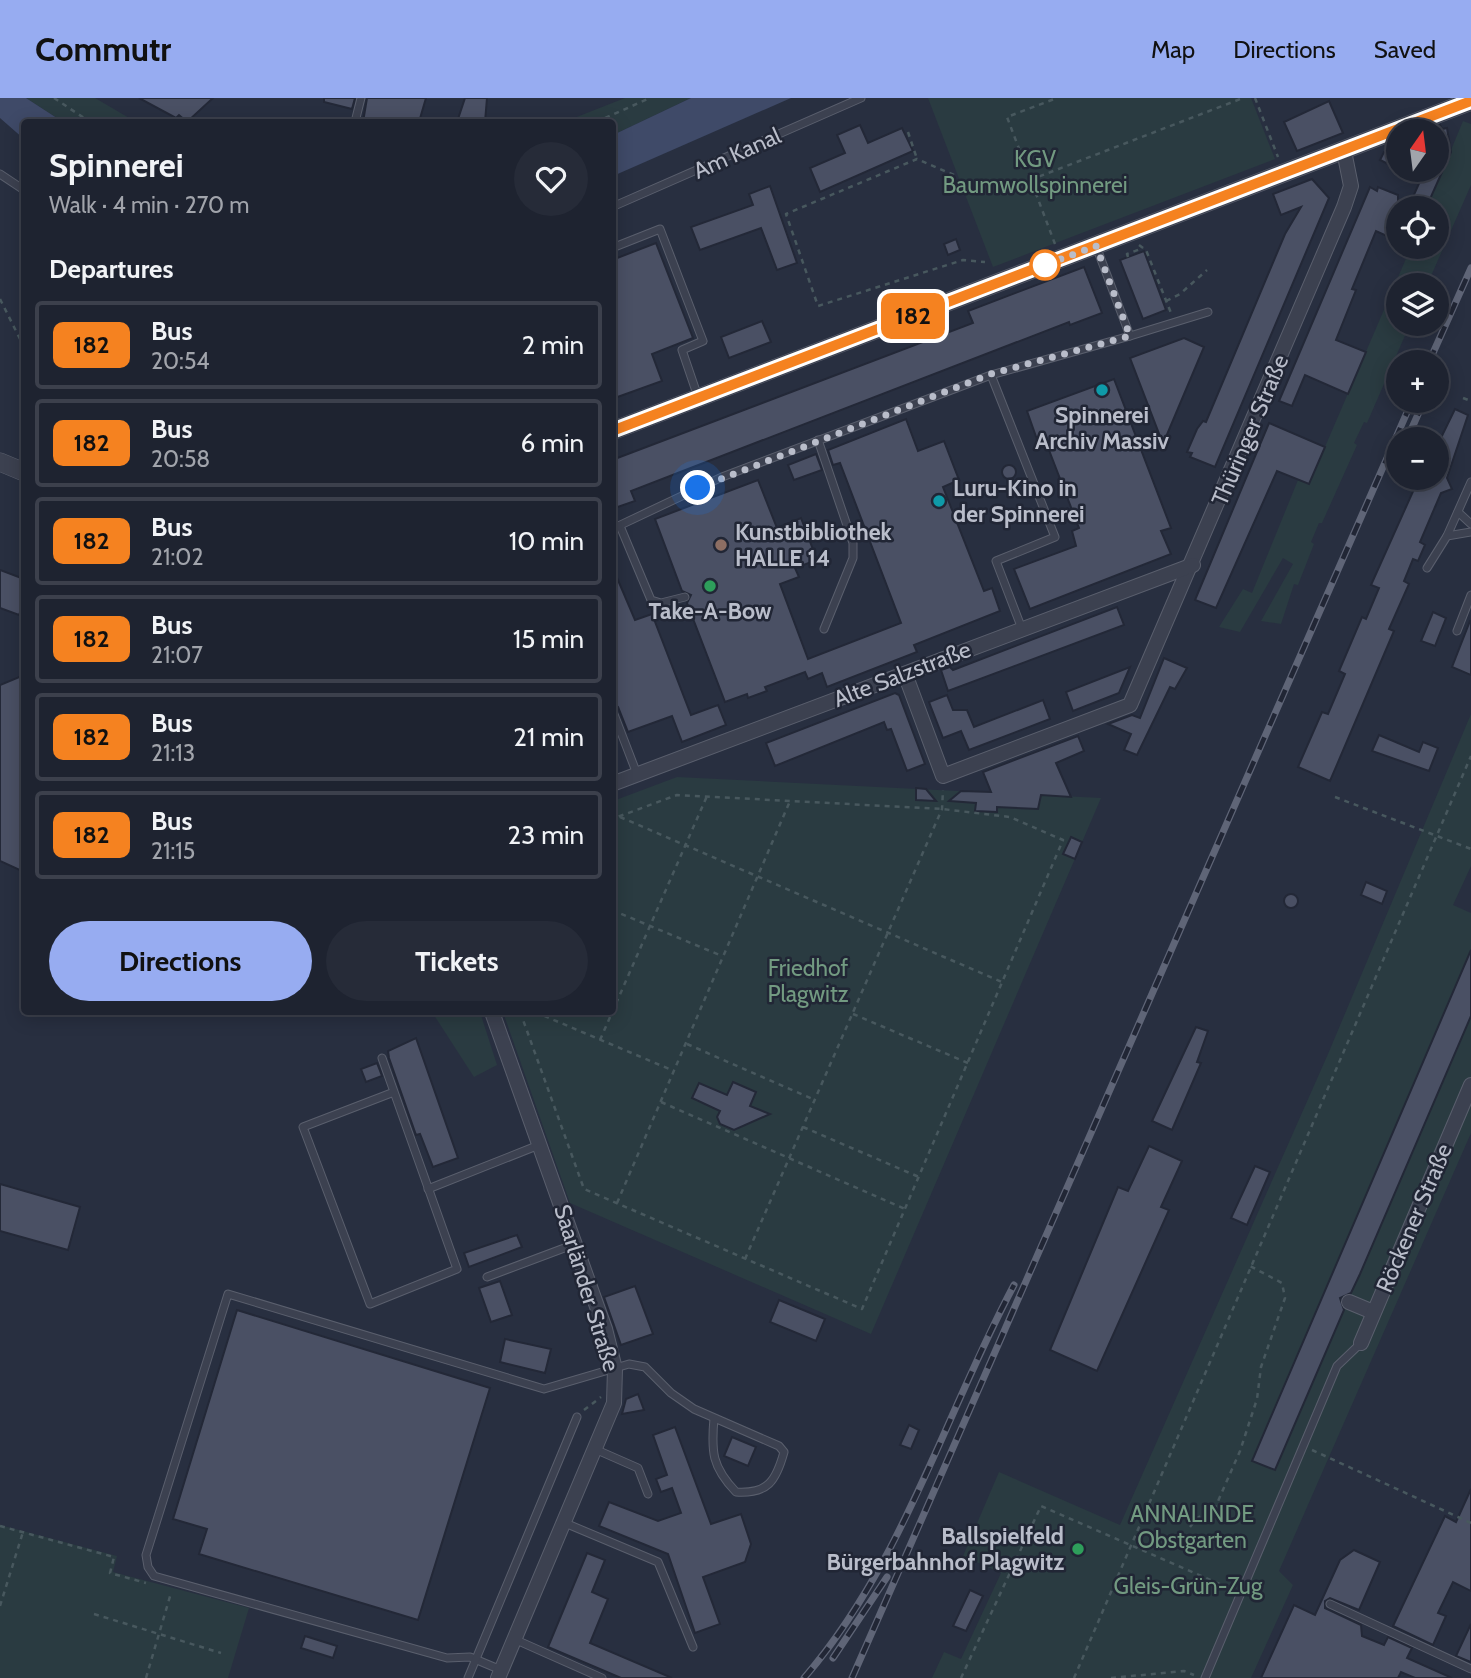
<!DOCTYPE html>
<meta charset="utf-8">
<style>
body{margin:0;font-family:Cabin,sans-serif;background:#262b38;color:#f1f3f6;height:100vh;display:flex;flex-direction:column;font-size:26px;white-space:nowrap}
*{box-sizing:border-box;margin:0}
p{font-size:23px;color:#a1a4ab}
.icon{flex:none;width:38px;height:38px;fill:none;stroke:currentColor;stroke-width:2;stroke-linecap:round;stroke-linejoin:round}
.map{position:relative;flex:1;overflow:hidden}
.panel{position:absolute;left:21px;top:21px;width:595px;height:896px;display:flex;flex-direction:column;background:#1e2330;border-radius:7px;box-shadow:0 4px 18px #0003,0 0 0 2px #3c404c}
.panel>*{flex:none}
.badge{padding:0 14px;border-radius:10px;font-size:24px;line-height:46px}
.needle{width:46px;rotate:14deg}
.tools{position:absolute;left:1386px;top:21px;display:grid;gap:14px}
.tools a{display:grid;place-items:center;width:63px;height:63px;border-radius:50%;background:#1e2330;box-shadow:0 4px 18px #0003,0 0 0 2px #3c404c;font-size:35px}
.you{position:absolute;width:35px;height:35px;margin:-18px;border:5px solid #fff;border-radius:50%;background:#1a73e8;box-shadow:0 0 0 10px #1a73e833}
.map>.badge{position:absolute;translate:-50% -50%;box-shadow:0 0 0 4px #fff}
h2{padding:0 28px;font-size:26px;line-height:63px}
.round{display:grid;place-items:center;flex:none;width:74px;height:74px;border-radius:37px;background:#262b38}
.overview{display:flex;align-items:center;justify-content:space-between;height:119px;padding:0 28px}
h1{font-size:33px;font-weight:800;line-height:52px}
.button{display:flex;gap:14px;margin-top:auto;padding:14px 28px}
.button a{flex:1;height:80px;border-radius:42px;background:#97acf1;color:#111;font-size:28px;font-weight:800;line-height:80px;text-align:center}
.button a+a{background:#262b38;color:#f1f3f6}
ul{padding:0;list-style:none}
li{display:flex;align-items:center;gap:21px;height:88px;margin:0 14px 10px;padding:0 14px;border:4px solid #3c404c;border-radius:7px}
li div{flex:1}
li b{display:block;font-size:26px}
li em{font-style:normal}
li .badge{min-width:77px;font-weight:700;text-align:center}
header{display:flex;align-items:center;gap:42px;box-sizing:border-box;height:98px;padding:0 35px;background:#97acf1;color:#111}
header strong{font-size:33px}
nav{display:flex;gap:38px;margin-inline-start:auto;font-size:24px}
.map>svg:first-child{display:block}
</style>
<header>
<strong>Commutr</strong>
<nav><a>Map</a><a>Directions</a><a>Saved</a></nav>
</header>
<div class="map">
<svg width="1471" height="1580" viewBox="0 0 1471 1580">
<rect width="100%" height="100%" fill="#282f40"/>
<g fill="#2a3b41">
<path d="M26,0h69l41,24h-73z"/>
<path d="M625,0h66l-78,37 -1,-13h-48z"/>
<path d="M928,0h323l24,61 -282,108z"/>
<path d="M1463,23l8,3v61l-44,100h-29v39h12l-43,99 -3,-1 -10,21 3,2 -35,78h-3l-8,19 3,2 -16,41 -4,-1 -13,40 -20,-3 32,-57 -10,-6 -43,74 -21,-5 24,-38 9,4 46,-113 11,4 102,-237h26v-39h-10z"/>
<path d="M1471,616v152l-18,39 18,8v37l-218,511 22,9 196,-454v117l-192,438 14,14 -42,93h-319l12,-26 17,7 40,-86 -38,-17 36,-84 121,53 208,-471z"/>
<path d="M677,679l424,21 -230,536 -301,-131 -66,-188 1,-3h107l1,-211z"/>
<path d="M432,914h48l17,53 -23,12z"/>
<path d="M0,1427l117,31 -4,16 136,36 -21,70h-228z"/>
</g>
<g fill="#3f4a68">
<path d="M0,0h26l37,24h-39v17l-24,-21z"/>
<path d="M691,0h100l-178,78v-41z"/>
</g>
<g fill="#4a5064" stroke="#232837" stroke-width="2">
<path d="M139,0h74l-26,24 -8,-7 -3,3z"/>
<path d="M324,0h31l-3,11 -28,-7z"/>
<path d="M367,0h59l-7,24h-56z"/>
<path d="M465,0h22l-2,24h-28z"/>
<path d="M1329,3l14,32 -46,18 -13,-29z"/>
<path d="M860,27l8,18 34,-15 11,23 -93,41 -10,-24 35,-15 -8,-18z"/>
<path d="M1440,27l2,4 5,-1 4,24 -25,56h-18l17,-38h12v-44z"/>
<path d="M1398,48v18l-6,2 -12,-6 4,-8z"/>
<path d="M1312,81l17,19 -114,269 -25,-10 2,-4 -5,-1 10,-23 6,-8 3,1 79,-188 16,-27 -20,8 -8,-21z"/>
<path d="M770,88l27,77 -20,7 -16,-42 -61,22 -9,-23 62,-22 -4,-11z"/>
<path d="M1370,89l7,4 1,-4 20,8v46l-22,-10 -24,58 4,1 -20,50 30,12 -18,42 -43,-19 -13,31 -13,-5z"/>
<path d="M956,141l4,11 -12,5 -4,-11z"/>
<path d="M656,145l37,95 -41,16 10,27 -50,18v-139z"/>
<path d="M1144,153l22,59 -23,9 -23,-59z"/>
<path d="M1084,169l18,46 -32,12 -1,-3 -438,169 4,10 -23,8v-49l361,-137 -5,-12z"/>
<path d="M762,223l9,21 -42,16 -8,-21z"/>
<path d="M1184,240l20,9 -41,97 -33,-86z"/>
<path d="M1114,281l57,149 -10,3 10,23 -141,55 -16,-40 62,-23 -4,-15 7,-3 -32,-83 -7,3 -13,-37z"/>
<path d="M1455,311l13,6 -21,63 5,11 -11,4 -21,49 5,3 -7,16 -5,-2 -9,22 5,3 -20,45 5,2 -64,150 -32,-14 24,-55 6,2 17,-40 -6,-3 23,-54 4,2 13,-31 -8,-3 48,-107h18v-32z"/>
<path d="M906,321l12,32 26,-10 15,39 -16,7 41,104 8,-3 8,23 -86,34 3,7 -90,35 -5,-14 -14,6 -3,-7 -40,15 2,4 -19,7 -1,-4 -22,8 -38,-99 4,-8 -9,-4 -27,-72 103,-39 19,48 24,-10 16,42 -22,8 4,9 -19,7 28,75 93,-36 -61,-160 -7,2 -5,-15z"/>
<path d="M1269,325l56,24 -16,37 -32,-13 -61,137 -21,-8z"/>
<path d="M816,356l6,16 -28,10 -6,-15z"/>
<circle cx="1009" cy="374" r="7"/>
<path d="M612,468l23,54 17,-6 39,101 27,-10 8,20 -44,17 -10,-26 -44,16 -10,-25 -6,-4z"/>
<path d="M0,472l24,9v23l-5,13 -19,-7z"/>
<path d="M1117,509l7,18 -176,66 -7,-21 9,-3 3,3z"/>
<path d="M1433,514l13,6 -11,28 -14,-5z"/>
<path d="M1470,523h1v54l-19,-8z"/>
<path d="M1164,560l23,10 -12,21 -5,-2 -33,68 -13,-5 7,-16 -23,-10 24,-9 8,3z"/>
<path d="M1130,569l-11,26 -46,18 -7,-19z"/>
<path d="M24,577l-2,107h2v90l-24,-11v-176z"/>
<path d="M895,595l4,2 26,69 -18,7 -16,-42 -4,1 -3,-8 -109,44 -9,-23z"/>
<path d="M947,597l6,15h14l7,17 69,-27 7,19 -81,31 -8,-19 -18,7 -14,-36z"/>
<path d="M1379,637l40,17 4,-10 15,6 -9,23 -57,-20z"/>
<path d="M1078,638l6,15 -28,12 15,34 -30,-2 -3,14 -41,-2v5l-22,-1 1,-8 -27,-2 12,-10 30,1 -8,-20z"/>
<path d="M916,690l10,1 10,12 -20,-1z"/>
<path d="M1071,739l11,5 -7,17 -12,-5z"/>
<path d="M1366,784l21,9 -5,13 -21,-9z"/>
<circle cx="1291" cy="803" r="7"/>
<path d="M1471,852v66l-111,258 -9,19 -11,5 4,12 -69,160 -23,-9z"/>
<path d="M1196,929l12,4 -11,31 4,1 -29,67 -20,-9z"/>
<path d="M416,940l42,120 -25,9 -13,-33 -4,1 -27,-77 -1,-7z"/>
<path d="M377,965l5,13 -16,6 -5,-13z"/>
<path d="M733,984l23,10 -6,14 20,8 -36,16 -14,-6 -3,-7 3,-6 -28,-13 7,-15 28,12z"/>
<path d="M1149,1048l33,15 -21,46 8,3 -72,161 -47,-21 68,-163 10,4z"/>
<path d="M1255,1068l15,6 -23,53 -16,-7z"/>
<path d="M0,1086l80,23 -12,43 -68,-19z"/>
<path d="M517,1137l5,12 -53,20 -5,-14z"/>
<path d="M500,1183l12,34 -21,7 -12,-34z"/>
<path d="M635,1188l18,48 -32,11 -17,-48z"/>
<path d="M779,1202l46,19 -9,22 -46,-19z"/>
<path d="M237,1212l253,78 -72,232 -219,-66 8,-25 -34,-10z"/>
<path d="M505,1241l46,10 -6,24 -45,-11z"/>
<path d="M638,1296l6,16 -22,4 4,-15z"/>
<path d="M909,1327l10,5 -8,19 -11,-4z"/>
<path d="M675,1329l36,97 30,-10 10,30 -6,18 -42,15 17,47 -25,9 -27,-79 -69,-28 10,-24 49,19 23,-8 -9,-25 -11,4 -5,-13 11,-4 -14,-40z"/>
<path d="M732,1339l24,10 -8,19 -24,-10z"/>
<path d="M1471,1391v102l-18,-9 -15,31 8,3 -13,29 -40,-19 52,-110 11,6z"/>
<path d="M1354,1452l26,12 -21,48 -29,-12 -5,3v7l36,17 1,11 22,9 4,-8 24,11 -5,10 45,20h-37l-14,-6 -3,6h-137l33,-73 21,10 25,-55z"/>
<path d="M587,1455l18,7 -13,32 16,7 -18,44 82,35h-51l-73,-31z"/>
<path d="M970,1492l13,6 -17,35 -13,-5z"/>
<path d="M1471,1526v38l-15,-6z"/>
<path d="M305,1538l32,10 -4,12 -32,-10z"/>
</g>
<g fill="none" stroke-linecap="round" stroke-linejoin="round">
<g stroke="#5a5f6d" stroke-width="9">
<g id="service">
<path d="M355,24l6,-24"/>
<path d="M0,76l24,16"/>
<path d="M612,109l249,-109"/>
<path d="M612,150l48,-19 43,112 -21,9 16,47"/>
<path d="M1130,238l78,-24"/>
<path d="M991,277l64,162 -59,24 26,68"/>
<path d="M818,342l35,103v15l-29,71"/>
<path d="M1458,414l13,12"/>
<path d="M620,428l31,74 10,3 24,-6"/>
<path d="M612,431l110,-52 269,-102 139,-39 -34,-90"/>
<path d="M1447,438l24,-54"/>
<path d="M1427,470l20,-32 24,-4"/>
<path d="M1457,533l14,-36"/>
<path d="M612,611l25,65"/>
<path d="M382,960l75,211 -87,35 -67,-177 91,-35"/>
<path d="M428,1091l111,-44"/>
<path d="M487,1179l88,-33"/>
<path d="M597,1352l41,18 10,26"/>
<path d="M565,1425l93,39 35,85"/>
<path d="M1330,1506l141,65"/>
<path d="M514,1541l88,39"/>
<path d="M501,1572l-31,-13 -23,1 -293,-82 -6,-9 -2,-12 82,-261 316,95 85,-25 16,3 26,26 23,16 85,37 5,6c-8,29 -16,42 -48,40 -24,-25 -25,-40 -22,-74"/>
<path d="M468,1580l109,-261"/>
<path d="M1205,1580l132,-312 24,-23"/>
</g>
</g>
<g stroke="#5a5f6d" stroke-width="16">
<g id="minor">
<path d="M905,576l38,102 187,-71 214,-498 7,-21 -7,-35"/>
<path d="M612,686l581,-219"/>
<path d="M492,914l113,317 10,40 -1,34 -116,275"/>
<path d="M1349,1204l24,10"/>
<path d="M1361,1245l110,-258"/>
</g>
</g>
<g stroke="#5a5f6d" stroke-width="19">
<g id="tertiary">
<path d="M612,333l859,-330"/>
<path d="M0,364l24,10"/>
</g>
</g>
<g stroke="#48585e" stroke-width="2.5" stroke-dasharray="5 5" stroke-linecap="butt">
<path d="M54,0l36,24"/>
<path d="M1255,0l23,59"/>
<path d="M596,24l54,-24"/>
<path d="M908,34l9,27"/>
<path d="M954,77l-37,-16 -131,55 32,92 145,-46 22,2"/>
<path d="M1030,82l213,-82"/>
<path d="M1055,146l-48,-127 50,-19"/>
<path d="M1139,147l7,5 25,63"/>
<path d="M1128,159l-1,-3 16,-6"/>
<path d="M0,201l24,48"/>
<path d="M1166,203l14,-7 27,-24"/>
<path d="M1463,300l8,3"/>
<path d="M1335,699l136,52"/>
<path d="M620,719l382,165"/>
<path d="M612,812l110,46"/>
<path d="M524,914l-2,5 62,172 278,120 201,-469 -53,-23 -68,-8 -265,-14 -65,24"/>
<path d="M535,914l139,59"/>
<path d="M853,916l115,49"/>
<path d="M600,942l107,-244"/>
<path d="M687,946l128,56"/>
<path d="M661,1004l244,107"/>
<path d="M803,1029l116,50"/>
<path d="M617,1105l173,-402"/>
<path d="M745,1161l197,-450 1,-19"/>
<path d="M584,1312l17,-13"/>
<path d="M1312,1352l159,73"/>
<path d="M0,1428l114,31 -4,16 36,10"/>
<path d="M1190,1429l7,-9 18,-10 25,-57 17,-52 4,-32 24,-69 -3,-15 -32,-17"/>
<path d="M0,1508l23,-74"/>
<path d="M94,1516l127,39"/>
<path d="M146,1580l25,-85"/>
<path d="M961,1580l80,-172 190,83"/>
<path d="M1074,1580l397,-922"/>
<path d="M1111,1580l73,-7 10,4"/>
</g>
<use href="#service" stroke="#3c4150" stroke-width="7"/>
<use href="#minor" stroke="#3c4150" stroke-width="14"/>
<use href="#tertiary" stroke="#3c4150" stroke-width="18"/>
<g stroke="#5f6577" stroke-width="7">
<g id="rail">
<path d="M1429,264l42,-94"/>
<path d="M1407,341l17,-38"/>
<path d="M833,1560l54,-81"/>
<path d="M804,1580c98,-113 140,-262 210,-393"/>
<path d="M852,1580l560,-1277"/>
</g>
</g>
<use href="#rail" stroke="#212635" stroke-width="4.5" stroke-dasharray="13" stroke-linecap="butt"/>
</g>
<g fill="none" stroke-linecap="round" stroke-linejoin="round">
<g stroke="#fff" stroke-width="16">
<path id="line" d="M612,333l859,-330"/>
</g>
<use href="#line" stroke="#f58220" stroke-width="10"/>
<path stroke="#b9bdca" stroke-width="7" stroke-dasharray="0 12.6" d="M698,390l293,-114 139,-38 -34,-90 -51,19"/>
</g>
<circle fill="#fff" stroke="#f58220" stroke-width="3.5" cx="1045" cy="167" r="14"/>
<g fill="#0f9aa8" stroke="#212635" stroke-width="2.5">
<circle cx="1102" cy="292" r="7"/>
<circle cx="939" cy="403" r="7"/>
</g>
<circle fill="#8d6e63" stroke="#212635" stroke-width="2.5" cx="721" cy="447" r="7"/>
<g fill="#2e9e5b" stroke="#212635" stroke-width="2.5">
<circle cx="710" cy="488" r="7"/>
<circle cx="1078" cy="1451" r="7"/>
</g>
<g text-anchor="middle" stroke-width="5" stroke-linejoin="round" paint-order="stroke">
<g font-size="23" fill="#b9bdca" stroke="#212635">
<text transform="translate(737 55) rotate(-24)" y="8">Am Kanal</text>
<text transform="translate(1250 332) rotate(-67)" y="8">Thüringer Straße</text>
<text transform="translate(902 576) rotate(-21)" y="8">Alte Salzstraße</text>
<text transform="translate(1414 1120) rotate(-67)" y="8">Röckener Straße</text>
<text transform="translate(587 1190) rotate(73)" y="8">Saarländer Straße</text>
</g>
<g font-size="23" fill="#729a81" stroke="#212635">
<text x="1035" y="69">KGV<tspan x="1035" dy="26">Baumwollspinnerei</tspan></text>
<text x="808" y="878">Friedhof<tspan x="808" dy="26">Plagwitz</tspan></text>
<text x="1192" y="1424">ANNALINDE<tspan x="1192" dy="26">Obstgarten</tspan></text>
<text x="1188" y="1496">Gleis-Grün-Zug</text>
</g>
<g font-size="23" font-weight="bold" fill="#b9bdca" stroke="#212635">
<text x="1102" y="325">Spinnerei<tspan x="1102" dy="26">Archiv Massiv</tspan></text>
<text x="953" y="398" text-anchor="start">Luru-Kino in<tspan x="953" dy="26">der Spinnerei</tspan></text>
<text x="735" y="442" text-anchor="start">Kunstbibliothek<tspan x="735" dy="26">HALLE 14</tspan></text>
<text x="710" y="521">Take-A-Bow</text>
<text x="1064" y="1446" text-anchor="end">Ballspielfeld<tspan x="1064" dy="26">Bürgerbahnhof Plagwitz</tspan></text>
</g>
</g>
</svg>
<div class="tools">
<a><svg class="needle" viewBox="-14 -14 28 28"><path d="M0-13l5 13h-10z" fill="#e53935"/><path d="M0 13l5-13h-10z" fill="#a1a4ab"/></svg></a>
<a><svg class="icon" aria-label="locate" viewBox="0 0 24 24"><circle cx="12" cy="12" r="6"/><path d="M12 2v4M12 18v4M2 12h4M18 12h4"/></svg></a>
<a><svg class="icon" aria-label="layers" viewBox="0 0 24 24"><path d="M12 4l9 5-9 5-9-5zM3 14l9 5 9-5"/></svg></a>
<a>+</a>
<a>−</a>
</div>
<div class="you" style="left:698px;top:390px"></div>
<b class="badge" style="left:913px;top:218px;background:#f58220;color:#111">182</b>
<section class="panel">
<div class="overview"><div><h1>Spinnerei</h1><p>Walk · 4 min · 270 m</p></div><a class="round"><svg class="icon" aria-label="heart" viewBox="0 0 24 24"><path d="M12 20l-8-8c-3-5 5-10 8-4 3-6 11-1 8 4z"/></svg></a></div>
<h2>Departures</h2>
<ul>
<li><span class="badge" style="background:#f58220;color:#111">182</span><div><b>Bus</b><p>20:54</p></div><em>2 min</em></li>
<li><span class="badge" style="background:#f58220;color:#111">182</span><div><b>Bus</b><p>20:58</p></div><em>6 min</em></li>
<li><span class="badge" style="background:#f58220;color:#111">182</span><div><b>Bus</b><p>21:02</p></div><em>10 min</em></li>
<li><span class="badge" style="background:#f58220;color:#111">182</span><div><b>Bus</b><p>21:07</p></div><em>15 min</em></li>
<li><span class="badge" style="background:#f58220;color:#111">182</span><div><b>Bus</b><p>21:13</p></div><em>21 min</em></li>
<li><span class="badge" style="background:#f58220;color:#111">182</span><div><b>Bus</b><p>21:15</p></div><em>23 min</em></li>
</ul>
<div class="button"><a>Directions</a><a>Tickets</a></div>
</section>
</div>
